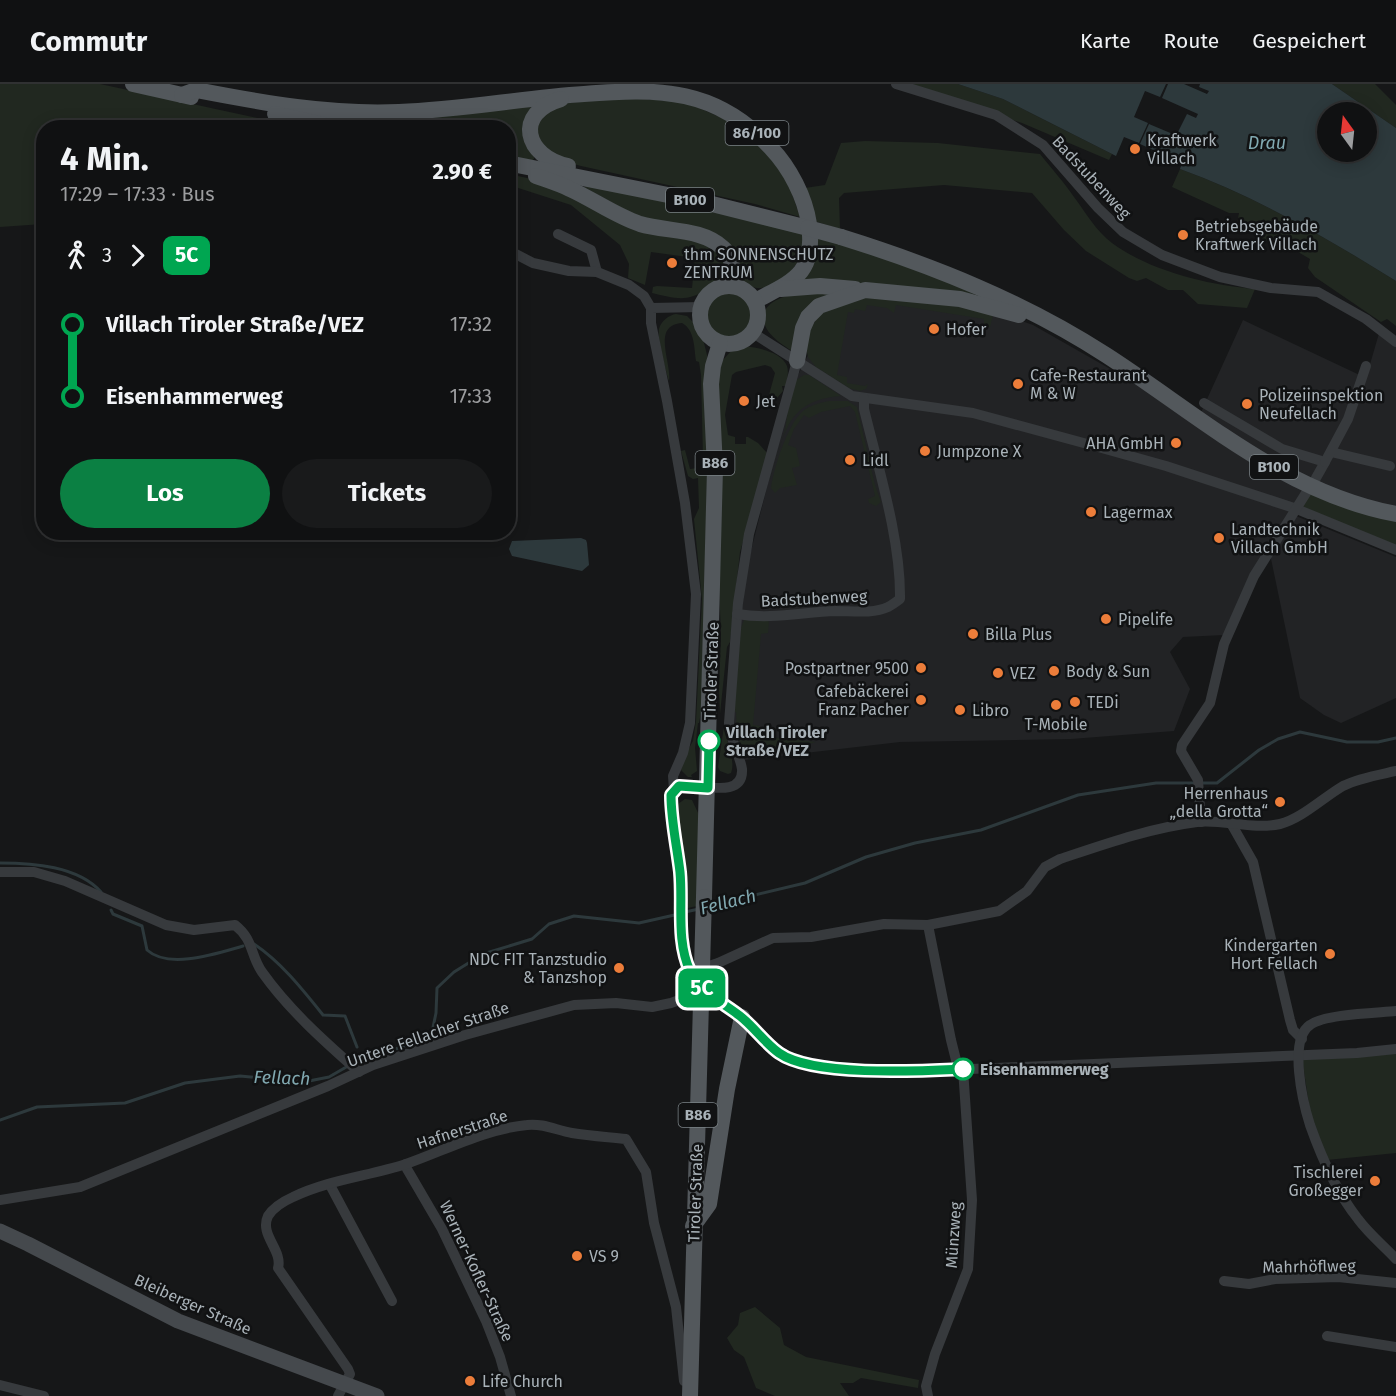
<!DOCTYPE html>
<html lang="de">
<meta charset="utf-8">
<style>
body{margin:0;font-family:"Fira Sans",sans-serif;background:#191a1b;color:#f1f3f6;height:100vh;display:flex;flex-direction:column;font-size:22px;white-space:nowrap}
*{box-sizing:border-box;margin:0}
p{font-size:20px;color:#9c9d9f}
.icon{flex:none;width:33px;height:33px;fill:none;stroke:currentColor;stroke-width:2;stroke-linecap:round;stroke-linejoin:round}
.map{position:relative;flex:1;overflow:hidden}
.side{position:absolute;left:36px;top:36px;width:480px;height:420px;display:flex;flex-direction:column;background:#101112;border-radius:24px;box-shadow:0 3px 15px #0003,0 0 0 2px #303132}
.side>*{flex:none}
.badge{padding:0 12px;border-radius:9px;font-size:21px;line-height:39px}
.needle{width:39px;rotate:345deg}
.fabs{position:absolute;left:1317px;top:18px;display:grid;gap:12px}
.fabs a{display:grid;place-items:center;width:60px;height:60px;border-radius:50%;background:#101112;box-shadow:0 3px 15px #0003,0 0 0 2px #303132;font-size:30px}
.map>.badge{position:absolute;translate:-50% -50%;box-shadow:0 0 0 3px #fff}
.legs{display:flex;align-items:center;gap:9px;height:66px;padding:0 24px;font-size:20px}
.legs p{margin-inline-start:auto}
.overview{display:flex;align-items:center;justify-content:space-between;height:102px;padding:0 24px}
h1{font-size:33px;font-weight:700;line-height:45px}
.button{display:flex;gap:12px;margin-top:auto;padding:12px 24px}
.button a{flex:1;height:69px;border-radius:36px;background:#0b8043;color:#fff;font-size:24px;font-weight:700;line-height:69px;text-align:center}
.button a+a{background:#191a1b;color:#f1f3f6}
ul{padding:0 24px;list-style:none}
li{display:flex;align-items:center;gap:21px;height:72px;font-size:22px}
li i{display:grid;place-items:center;width:9px;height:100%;margin:0 8px;background:currentColor}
li i::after{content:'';width:15px;height:15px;margin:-8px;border:4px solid;border-radius:50%;background:#101112}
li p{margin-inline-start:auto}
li:first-child i{background:linear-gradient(#0000 50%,currentColor 0)}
li:last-child i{background:linear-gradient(currentColor 50%,#0000 0)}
header{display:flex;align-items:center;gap:36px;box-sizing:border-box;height:84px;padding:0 30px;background:#101112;border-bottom:2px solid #303132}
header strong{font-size:28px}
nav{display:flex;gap:33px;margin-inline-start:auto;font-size:21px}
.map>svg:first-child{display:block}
</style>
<header>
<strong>Commutr</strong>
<nav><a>Karte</a><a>Route</a><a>Gespeichert</a></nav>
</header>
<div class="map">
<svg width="1396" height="1312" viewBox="0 0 1396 1312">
<rect width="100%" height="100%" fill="#161718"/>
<g fill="#222325">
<path d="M859,216l135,11 39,14 165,94 45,-99 123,58 14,-48 16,10v171l-87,-29 -85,153 -41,2 -13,15 20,37 -16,42 -103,8 -171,3 -155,18 -12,-33 6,-92 8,-68 22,-88 26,-98 34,-68z"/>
<path d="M1296,432l100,41v141l-55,25 -17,-8 -24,-17 -30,-144z"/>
</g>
<g fill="#212820">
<path d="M0,0h100l199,43 -255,1 -1,96 -43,3z"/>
<path d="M906,0h52l45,15 109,55 -3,6 -87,-37z"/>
<path d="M1332,0h43l21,21v23z"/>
<path d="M615,13l71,5 49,22 31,26 23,35 11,32 -45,-13 -174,-38 -25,-7 -18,-16 -2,-19 17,-19z"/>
<path d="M537,17l-3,58 -3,2 -22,-5 -1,-28 -139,-1 -38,-7v-6z"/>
<path d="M865,57l73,2 102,11c11,14 24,28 34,43 12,16 22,34 38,46 38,28 96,42 143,46l-8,19 -49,-4 -15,-14h-15l-22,-12 -9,3 -8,-3 -43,-27 -22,-21 -32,-37 -88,-8 -100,8 -5,5 1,31 -26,-8 -9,-33 20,-3 16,-42z"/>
<path d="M1180,85c77,28 147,69 216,112v45l-9,-7 -6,3 -66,-45 -7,-9 2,-9 -29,-17 -6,4 -38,-22 2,-11h-10l-57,-26z"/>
<path d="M509,90l27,6 169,59 17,12 4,23c-6,7 -12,10 -19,15 -20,14 -33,9 -55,4l1,-6 4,-1 35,2 3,-30 -44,-6 -6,33 -17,-7 1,-14 -9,-19 -49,-40 -62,-20z"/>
<path d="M586,100l142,30 76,20c0,27 -18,54 -47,54 -7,-1 -15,-4 -22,-7l-5,-32 -81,-26 -65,-36z"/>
<path d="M816,153l57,15 119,47 -195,-15z"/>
<path d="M849,208l-30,10 -23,52c-15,-11 -38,-22 -31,-44 14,-22 59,-17 84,-18z"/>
<circle cx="729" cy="231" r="23"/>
<path d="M888,211l106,16 -4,16h-6v-8l-88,-14 -2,8 -7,-5 -20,-3 -2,6 -10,-2 -1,4 -6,-1 -11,63 10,2v6l18,3 3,-2 -2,5 -6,2 -11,-3 -33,-21 -8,-10 -4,-19 20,-30 21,-8z"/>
<path d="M676,230l11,2 9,9 8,18 3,12 1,65 -5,282 -4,21h-1l-3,25 2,23 -6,4 1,2h-4l-7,-7 2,-11 10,-18 3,-20 6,-122 -8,-80 5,-11 -1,-30 -5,1 -5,-3 -7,-25 4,-1 5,19 8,-1v-7l5,-2 -2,-84 -2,-13 -3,-1c-2,-13 -1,-31 -14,-38 -31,2 -10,40 -13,58 -3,-9 -12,-43 -10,-52 2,-8 10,-14 17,-15z"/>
<path d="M743,262c13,1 39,6 44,20 2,6 0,14 -1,20h-4l1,5 -6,7 -7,4 -1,-7 6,-22 -4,-6 -6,-2 -29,7 -4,3 -7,40 3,20 7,2v7h11v-7h2l10,6 10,11 -28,98 -10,90 -3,5 -7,67 -1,-24 2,-55 -3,-76 -2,-168 6,-30 10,-11z"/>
<path d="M804,291h5l32,21c-55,4 -56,37 -71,83l15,-49 5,-33 6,-17z"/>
<path d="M829,317h19l9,6 18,78 6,17 -5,4 -7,-3 -1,-4 7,-3 -20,-84 -5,-6 -29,6 -12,6 -5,-3 -10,14 -6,16 8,3 4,18 -8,2 5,17 -17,3 -5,5 -4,-5c2,-18 17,-65 32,-77 7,-6 17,-8 26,-10z"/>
<path d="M1313,401l83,27v35l-97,-39z"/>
<path d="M767,535l2,3 -1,11 -7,1 -8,91 7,1 2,8 7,3 47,5 -25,7 -46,6 -8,-20 -1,-23h-3l8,-84 3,-8z"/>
<path d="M724,642c2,15 12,34 7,47l-3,1 -8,-3 -2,-4z"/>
<path d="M685,715l7,1 7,15 -2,91 -9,2 -2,-39 -9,-61 1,-4z"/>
<path d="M1396,968v101l-69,7 -15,-36 -10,-66z"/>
<path d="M755,1223l25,21 4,17 22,12 113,23 -1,8 -57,-10 -8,5h-13l9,13h-74l-19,-8 -12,-31 -10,-7 -7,-12 11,-13 2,-12z"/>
</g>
<g fill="#2d393c" fill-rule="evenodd">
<path d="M958,0h208l-6,13 -15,-6 -11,26 14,6 -9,20 -15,-6 -8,19 -113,-57z"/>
<path d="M1168,0h16l23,10 2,-3 -10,-4 1,-3h132l64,44v153c-69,-43 -139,-84 -216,-112l2,-6 -42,-19 9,-20 38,16 1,-3 -10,-5 9,-18 9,4 2,-4 -36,-16zM1366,28v40h-38v-40z"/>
<path d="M581,454l5,2 1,3 2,22 -7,6 -70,-15 -3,-7 3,-8z"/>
</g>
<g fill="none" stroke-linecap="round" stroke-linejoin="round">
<g stroke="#2d393c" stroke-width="3">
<path d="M0,779c33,0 78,3 101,29"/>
<path d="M709,822l96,-23 61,-26 49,-14 66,-13 97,-35 78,-12h61l42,-33 19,-11 22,-7 47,10h31l18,-4"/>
<path d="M111,826l2,4 29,12 5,24c22,20 71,3 96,-4"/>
<path d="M685,828l14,-3"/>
<path d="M254,860c27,18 49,46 69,71l22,1 12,31"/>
<path d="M354,979l77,-26 5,-24 1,-25 17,-16 29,-18 49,-15 17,-15 25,-8 65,7 40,-9"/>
<path d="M0,1036l37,-13 88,-4 60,-20 55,-7 64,6 25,-5 19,-11"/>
</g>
<g stroke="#373a3d" stroke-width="10">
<path d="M896,0l100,31 47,30 55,63 25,24 39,23 58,22 51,11 47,4 48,27 30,23"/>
<path d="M558,150l33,16 6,22"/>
<path d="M508,166l25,13 36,8 28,1 32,13 15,11 7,12"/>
<path d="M753,249l99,63 121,17 118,32 75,21 128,42 102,42"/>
<path d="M797,277l-48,173 -11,69 -9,120c1,17 11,32 13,46 2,32 -46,13 -61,17 -5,1 -8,5 -10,9v14l10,82 1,53 9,28 9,15 42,30 37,36 13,7 34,7 74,5 457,-19 39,-4"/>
<path d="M1204,319l78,46 43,13 -9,16"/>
<path d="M1331,368l59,14"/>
<path d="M1325,378l23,-43 18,-53"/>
<path d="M737,530c34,6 66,-2 99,-3 16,0 37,3 52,-4 4,-2 8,-5 12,-8 1,-59 -22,-132 -36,-190v-11"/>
<path d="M674,706l-1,-14 10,-23 7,-30 6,-129 -11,-91 -18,-102 -16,-78v-15l50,-1"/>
<path d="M1201,738l-3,-42 -17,-29 1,-6 28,-42 14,-59 30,-68 52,-83"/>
<path d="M1232,741l21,37 37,158 3,10 9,9"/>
<path d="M0,788h34l31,9 101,44 28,5 41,-5c19,15 15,30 27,47 27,38 62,69 97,100"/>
<path d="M928,841l23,115 5,20 7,9"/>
<path d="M697,886l21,-7 55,-25 38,-1 73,-13 44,1 71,-14 28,-20 18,-24 15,-8c45,-15 90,-31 137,-37 26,-3 56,8 83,2 21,-5 44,-27 63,-38 16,-8 35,-11 53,-15"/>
<path d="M1396,927c-20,2 -71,3 -86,14 -22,15 -7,78 0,100 11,31 28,69 48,94 11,15 26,27 38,40"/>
<path d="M406,1080l1,5 35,60 44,92 14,36 11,39"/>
<path d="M330,1101l62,116"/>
<path d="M0,1116l80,-13 248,-101 45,-21 92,-30 109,-30 42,-2 36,4 19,-4 19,-7 10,-9"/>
<path d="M1224,1197l25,3 26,-5 63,-2 58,6"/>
<path d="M1327,1252l69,11"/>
<path d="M0,1301l44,11"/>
<path d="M338,1312l12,-22 -2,-5 -70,-101c5,-18 -19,-33 -10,-52 5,-8 16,-15 25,-19 35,-17 76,-21 113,-33 40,-14 79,-35 121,-39 16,-2 29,5 45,8 18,3 36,4 54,6l20,33 8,51 22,84 8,74"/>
<path d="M928,1312l-2,-10 9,-32 33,-85 4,-69 -9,-131"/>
</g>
<path stroke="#45494d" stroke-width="15" d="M0,1147l28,13 150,77 199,75"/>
<g stroke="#53585c" stroke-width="16">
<path d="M133,0l58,13"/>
<path d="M182,11l14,-5c67,13 134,25 203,22 62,-2 123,-14 185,-18 75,-6 133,-6 187,54 19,20 34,49 38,76 7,50 -16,57 -54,77"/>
<path d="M561,15c-48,14 -36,58 7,67"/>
<path d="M275,30l63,14"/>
<path d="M508,79l200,40 100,25"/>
<path d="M536,92c11,4 24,8 34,13 24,11 46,27 70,35 27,8 62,4 83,24 12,11 10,24 5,38"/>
<path d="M841,153c93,29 183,65 265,118 93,60 178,138 290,159"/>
<circle cx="729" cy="231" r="29"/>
<path d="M781,205l39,-3 35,3"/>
<path d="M797,277l6,-33 5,-11 11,-11 46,-16 95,9 59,16"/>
<path d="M704,813l11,-429 -4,-84 2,-18 7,-23"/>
<path d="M693,1142l16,-22 18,-115 15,-72"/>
<path d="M690,1312l11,-393"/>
</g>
<g stroke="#53585c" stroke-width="16">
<path d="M808,144l33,9"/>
<path d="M701,919l3,-106"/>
</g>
</g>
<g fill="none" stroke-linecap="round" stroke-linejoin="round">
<g stroke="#fff" stroke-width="14">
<path id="line-1" d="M709,657l-1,47 -29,-2 -8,9c0,26 6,51 9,77 3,33 -4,68 10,99 10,21 32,31 50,45 14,11 25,27 39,37 34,24 142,18 184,16"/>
</g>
<use href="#line-1" stroke="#00a651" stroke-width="9"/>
</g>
<g fill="#ec7d3a" stroke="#111213" stroke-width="2">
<circle cx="1135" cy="65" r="6"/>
<circle cx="1183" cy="151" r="6"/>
<circle cx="672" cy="179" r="6"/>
<circle cx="934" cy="245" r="6"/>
<circle cx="1018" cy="300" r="6"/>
<circle cx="744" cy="317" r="6"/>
<circle cx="1247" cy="320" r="6"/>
<circle cx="1176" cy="359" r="6"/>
<circle cx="925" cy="367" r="6"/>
<circle cx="850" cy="376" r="6"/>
<circle cx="1091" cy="428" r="6"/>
<circle cx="1219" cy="454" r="6"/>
<circle cx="1106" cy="535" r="6"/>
<circle cx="973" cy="550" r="6"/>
<circle cx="921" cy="584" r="6"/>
<circle cx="1054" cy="587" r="6"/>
<circle cx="998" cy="589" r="6"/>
<circle cx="921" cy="616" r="6"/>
<circle cx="1075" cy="618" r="6"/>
<circle cx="1056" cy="621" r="6"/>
<circle cx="960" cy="626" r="6"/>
<circle cx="1280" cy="718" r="6"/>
<circle cx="1330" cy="870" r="6"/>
<circle cx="619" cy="884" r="6"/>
<circle cx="1375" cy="1097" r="6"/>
<circle cx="577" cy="1172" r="6"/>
<circle cx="470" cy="1297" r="6"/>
</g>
<g fill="#fff" stroke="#00a651" stroke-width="3">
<circle cx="709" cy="657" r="10"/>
<circle cx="963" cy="985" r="10"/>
</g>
<g text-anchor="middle" stroke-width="5" stroke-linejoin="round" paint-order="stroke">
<g fill="#111213" stroke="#7b8286" stroke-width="1.5">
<rect x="725.5" y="37" width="63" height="24" rx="4.5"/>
<rect x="666" y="104" width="48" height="24" rx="4.5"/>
<rect x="695.5" y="367" width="39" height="24" rx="4.5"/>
<rect x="1250" y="371" width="48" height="24" rx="4.5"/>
<rect x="678.5" y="1019" width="39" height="24" rx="4.5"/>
</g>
<g font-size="15" font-weight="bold" fill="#a9b2b8">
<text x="757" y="54">86/100</text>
<text x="690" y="121">B100</text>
<text x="715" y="384">B86</text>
<text x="1274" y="388">B100</text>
<text x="698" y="1036">B86</text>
</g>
<g font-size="16" fill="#a9b2b8" stroke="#111213" text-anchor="start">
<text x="1147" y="62">Kraftwerk<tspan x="1147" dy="18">Villach</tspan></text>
<text x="1195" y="148">Betriebsgebäude<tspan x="1195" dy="18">Kraftwerk Villach</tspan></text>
<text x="684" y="176">thm SONNENSCHUTZ<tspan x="684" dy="18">ZENTRUM</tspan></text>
<text x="946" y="251">Hofer</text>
<text x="1030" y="297">Cafe-Restaurant<tspan x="1030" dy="18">M &amp; W</tspan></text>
<text x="1259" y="317">Polizeiinspektion<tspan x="1259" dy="18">Neufellach</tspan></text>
<text x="756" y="323">Jet</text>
<text x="1164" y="365" text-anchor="end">AHA GmbH</text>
<text x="937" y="373">Jumpzone X</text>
<text x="862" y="382">Lidl</text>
<text x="1103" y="434">Lagermax</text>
<text x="1231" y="451">Landtechnik<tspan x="1231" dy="18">Villach GmbH</tspan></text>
<text x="1118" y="541">Pipelife</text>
<text x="985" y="556">Billa Plus</text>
<text x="909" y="590" text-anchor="end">Postpartner 9500</text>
<text x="1066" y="593">Body &amp; Sun</text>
<text x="1010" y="595">VEZ</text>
<text x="909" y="613" text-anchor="end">Cafebäckerei<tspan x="909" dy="18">Franz Pacher</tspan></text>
<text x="1087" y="624">TEDi</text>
<text x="972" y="632">Libro</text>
<text x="1056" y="646" text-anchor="middle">T-Mobile</text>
<text x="1268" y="715" text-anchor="end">Herrenhaus<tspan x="1268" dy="18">„della Grotta“</tspan></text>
<text x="1318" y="867" text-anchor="end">Kindergarten<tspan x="1318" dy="18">Hort Fellach</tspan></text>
<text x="607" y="881" text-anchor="end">NDC FIT Tanzstudio<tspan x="607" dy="18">&amp; Tanzshop</tspan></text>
<text x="1363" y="1094" text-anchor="end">Tischlerei<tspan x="1363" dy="18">Großegger</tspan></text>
<text x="589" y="1178">VS 9</text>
<text x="482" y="1303">Life Church</text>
</g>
<g font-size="16" fill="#a9b2b8" stroke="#111213">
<text transform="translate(1092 93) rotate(47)" y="6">Badstubenweg</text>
<text transform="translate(814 514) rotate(-3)" y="6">Badstubenweg</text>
<text transform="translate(711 587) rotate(-88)" y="6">Tiroler Straße</text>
<text transform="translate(428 950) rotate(-19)" y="6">Untere Fellacher Straße</text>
<text transform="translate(462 1045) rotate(-18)" y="6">Hafnerstraße</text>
<text transform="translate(695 1109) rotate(-88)" y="6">Tiroler Straße</text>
<text transform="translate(953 1151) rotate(-86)" y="6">Münzweg</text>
<text transform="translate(1309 1182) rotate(-1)" y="6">Mahrhöflweg</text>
<text transform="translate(477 1187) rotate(65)" y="6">Werner-Kofler-Straße</text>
<text transform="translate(193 1220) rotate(24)" y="6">Bleiberger Straße</text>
</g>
<g font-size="16" font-weight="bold" fill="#a9b2b8" stroke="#111213" text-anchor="start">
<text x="726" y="654">Villach Tiroler<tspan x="726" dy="18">Straße/VEZ</tspan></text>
<text x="980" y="991">Eisenhammerweg</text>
</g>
<g font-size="18" font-style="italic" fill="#81a9b1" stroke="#111213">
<text x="1267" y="65">Drau</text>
<text transform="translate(728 818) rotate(-14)" y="6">Fellach</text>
<text transform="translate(282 994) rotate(2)" y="6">Fellach</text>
</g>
</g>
</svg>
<div class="fabs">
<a><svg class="needle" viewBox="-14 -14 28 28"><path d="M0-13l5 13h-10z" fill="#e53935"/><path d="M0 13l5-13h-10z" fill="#9c9d9f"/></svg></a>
</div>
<b class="badge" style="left:702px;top:904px;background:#00a651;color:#fff">5C</b>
<section class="side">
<div class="overview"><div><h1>4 Min.</h1><p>17:29 – 17:33 · Bus</p></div><b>2.90 €</b></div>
<div class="legs"><svg class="icon" aria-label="walk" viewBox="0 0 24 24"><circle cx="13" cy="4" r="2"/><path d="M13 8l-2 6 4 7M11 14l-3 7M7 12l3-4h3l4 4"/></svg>3<svg class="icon" aria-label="forward" viewBox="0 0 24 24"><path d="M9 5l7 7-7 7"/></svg><b class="badge" style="background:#00a651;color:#fff">5C</b></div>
<ul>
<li><i style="color:#00a651"></i><b>Villach Tiroler Straße/VEZ</b><p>17:32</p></li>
<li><i style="color:#00a651"></i><b>Eisenhammerweg</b><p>17:33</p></li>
</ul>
<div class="button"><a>Los</a><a>Tickets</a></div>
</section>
</div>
